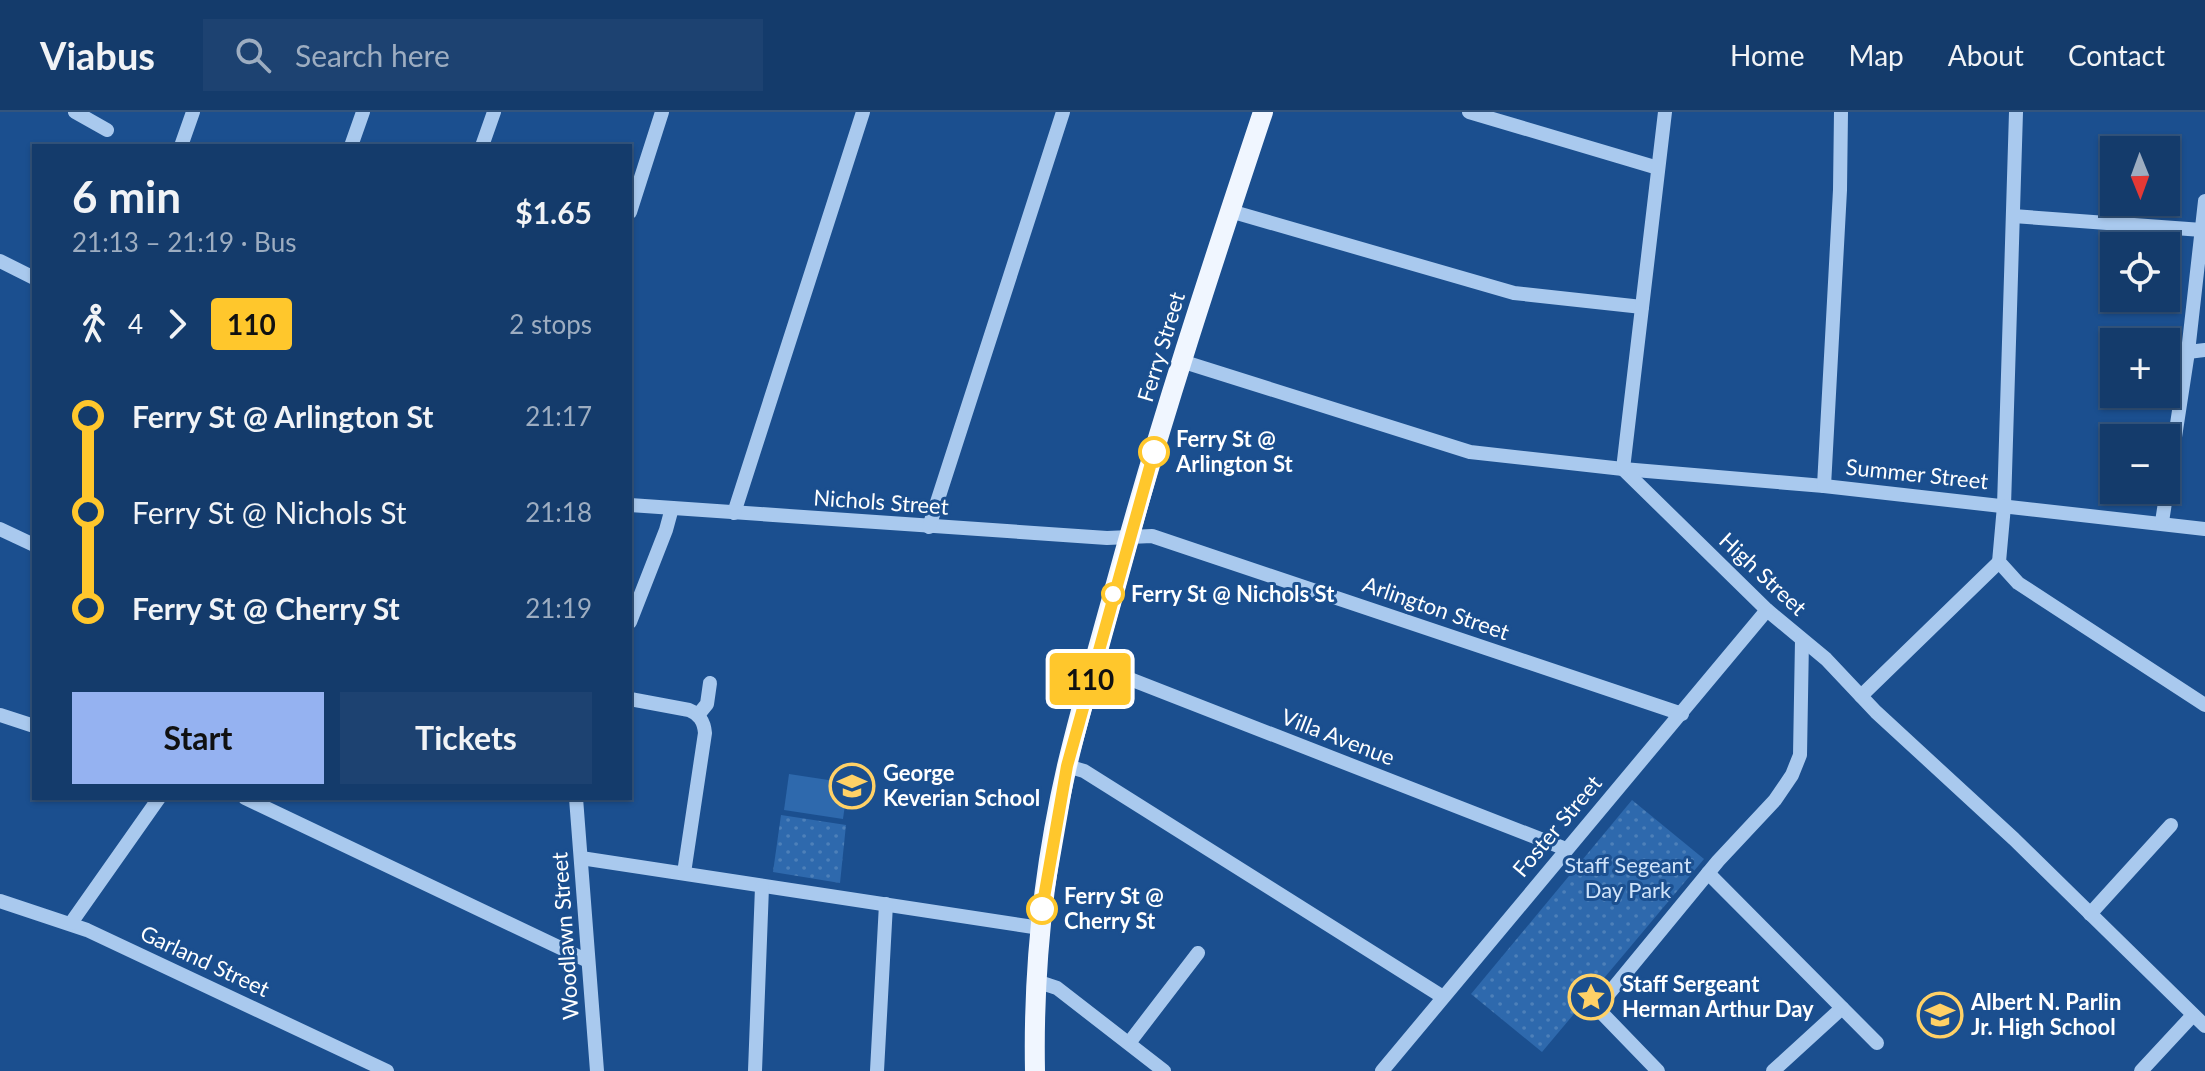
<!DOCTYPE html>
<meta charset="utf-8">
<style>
body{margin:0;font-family:Lato,sans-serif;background:#1d4271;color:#f1f3f6;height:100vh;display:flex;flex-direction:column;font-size:30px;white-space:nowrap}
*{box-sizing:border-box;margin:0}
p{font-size:26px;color:#9dadc1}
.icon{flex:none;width:44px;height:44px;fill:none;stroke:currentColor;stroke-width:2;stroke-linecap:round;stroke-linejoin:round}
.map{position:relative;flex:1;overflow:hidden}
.details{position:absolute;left:32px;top:32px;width:600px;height:656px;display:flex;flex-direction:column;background:#143b6b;border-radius:0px;box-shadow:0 2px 6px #0004,0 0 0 2px #33557e}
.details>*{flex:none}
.badge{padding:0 16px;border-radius:6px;font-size:28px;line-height:52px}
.needle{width:52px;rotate:179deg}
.buttons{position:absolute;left:2100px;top:24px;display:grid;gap:16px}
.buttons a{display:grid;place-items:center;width:80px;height:80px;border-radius:0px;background:#143b6b;box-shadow:0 2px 6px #0004,0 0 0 2px #33557e;font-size:40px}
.map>.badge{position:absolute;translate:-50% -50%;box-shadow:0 0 0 4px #fff}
.legs{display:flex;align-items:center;gap:12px;height:88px;padding:0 40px;font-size:26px}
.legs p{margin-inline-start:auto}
.overview{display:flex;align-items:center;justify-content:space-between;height:136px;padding:0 40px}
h1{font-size:44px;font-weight:700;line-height:60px}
.primary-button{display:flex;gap:16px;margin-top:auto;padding:16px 40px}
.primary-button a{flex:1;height:92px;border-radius:0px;background:#95b2f1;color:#111;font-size:32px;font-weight:700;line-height:92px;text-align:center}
.primary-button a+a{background:#1d4271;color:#f1f3f6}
ul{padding:0 40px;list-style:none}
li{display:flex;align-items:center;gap:28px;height:96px;font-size:30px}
li i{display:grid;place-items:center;width:12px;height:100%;margin:0 10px;background:currentColor}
li i::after{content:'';width:20px;height:20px;margin:-10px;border:6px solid;border-radius:50%;background:#143b6b}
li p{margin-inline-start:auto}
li:first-child i{background:linear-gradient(#0000 50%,currentColor 0)}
li:last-child i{background:linear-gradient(currentColor 50%,#0000 0)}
header{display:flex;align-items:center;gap:48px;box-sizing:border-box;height:112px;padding:0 40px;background:#143b6b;border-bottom:2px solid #33557e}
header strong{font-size:38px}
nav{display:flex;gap:44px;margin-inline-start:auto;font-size:28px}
.search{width:560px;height:72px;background:#1d4271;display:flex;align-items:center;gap:20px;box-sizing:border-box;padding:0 28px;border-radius:0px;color:#9dadc1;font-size:30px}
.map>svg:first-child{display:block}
</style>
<header>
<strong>Viabus</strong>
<div class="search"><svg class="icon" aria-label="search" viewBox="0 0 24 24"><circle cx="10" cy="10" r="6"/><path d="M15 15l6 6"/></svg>Search here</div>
<nav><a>Home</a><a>Map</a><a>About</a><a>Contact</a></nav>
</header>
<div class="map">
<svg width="2205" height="959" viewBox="0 0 2205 959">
<defs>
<pattern id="park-dots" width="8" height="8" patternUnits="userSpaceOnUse" patternTransform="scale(2)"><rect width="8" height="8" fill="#2e69ad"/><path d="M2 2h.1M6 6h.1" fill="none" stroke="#4d80b9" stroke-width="1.8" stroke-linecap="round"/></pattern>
</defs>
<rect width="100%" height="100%" fill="#1b4f8f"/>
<path fill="#2e69ad" d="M789,662l59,9 -5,36 -59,-9z"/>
<g fill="url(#park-dots)">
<path d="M1632,688l72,59 -162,193 -71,-58z"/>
<path d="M781,703l65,10 -6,58 -67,-11z"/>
</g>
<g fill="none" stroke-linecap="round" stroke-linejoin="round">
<g stroke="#a9c9ee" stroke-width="14">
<path d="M75,0l32,18"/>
<path d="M1469,0l189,56"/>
<path d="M2016,0l-12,394 -5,56 19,21 187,122"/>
<path d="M181,34l12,-34"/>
<path d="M351,34l12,-34"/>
<path d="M482,34l12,-34"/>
<path d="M1230,99l284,82 128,14"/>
<path d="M630,100l32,-100"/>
<path d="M2013,104l189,14"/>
<path d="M0,149l34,17"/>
<path d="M2188,240l17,-2"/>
<path d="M1181,249l289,91 153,17 201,17 381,43"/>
<path d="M1623,357l144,141 59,49 50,53 138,127 191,187"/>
<path d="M1623,357l42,-357"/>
<path d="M1824,374l16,-296 1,-78"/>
<path d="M630,393l477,33 45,-2 530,178"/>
<path d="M734,401l129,-401"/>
<path d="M2162,410l26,-170 17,-151"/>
<path d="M929,415l134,-415"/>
<path d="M0,417l34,16"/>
<path d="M630,510l36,-92 6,-22"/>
<path d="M1094,553l472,184"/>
<path d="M1861,584l138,-134"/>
<path d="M630,587l59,11c10,4 15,11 16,23l-21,140"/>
<path d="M0,603l34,11"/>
<path d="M698,603l9,-11 3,-21"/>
<path d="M1067,654l17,5 359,226"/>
<path d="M245,686l343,163"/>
<path d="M576,686l21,273"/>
<path d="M581,746l459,70"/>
<path d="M1708,761l169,170"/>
<path d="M0,789l87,29 300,141"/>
<path d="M2090,802l81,-89"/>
<path d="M71,811l88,-125"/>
<path d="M1036,869l21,7 107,83"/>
<path d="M1129,931l69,-90"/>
<path d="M755,959l7,-184"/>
<path d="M877,959l9,-167"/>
<path d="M1382,959l385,-461"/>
<path d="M1658,959l-61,-63 121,-147 57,-61 17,-25 8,-20 2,-115"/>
<path d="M1773,959l69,-63"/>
<path d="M2141,959l52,-56"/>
</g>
<path stroke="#f0f6ff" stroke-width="20" d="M1035,959c-2,-103 9,-205 32,-305 14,-59 31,-117 47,-175 44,-162 96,-320 149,-479"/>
</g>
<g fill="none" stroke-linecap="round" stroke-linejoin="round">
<g stroke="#fff" stroke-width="18">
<path id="line-1" d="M1042,797l25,-143 87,-314"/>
</g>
<use href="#line-1" stroke="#ffc72c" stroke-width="12"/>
</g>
<defs>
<g id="school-ring" transform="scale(2.3)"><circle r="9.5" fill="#1b4f8f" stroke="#ffd166" stroke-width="1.5"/><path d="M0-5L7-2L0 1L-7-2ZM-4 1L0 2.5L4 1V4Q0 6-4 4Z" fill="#ffd166"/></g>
<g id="sight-ring" transform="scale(2.3)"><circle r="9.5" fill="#1b4f8f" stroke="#ffd166" stroke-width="1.5"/><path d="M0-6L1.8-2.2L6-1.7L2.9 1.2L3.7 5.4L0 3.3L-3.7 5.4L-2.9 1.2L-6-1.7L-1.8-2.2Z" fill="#ffd166"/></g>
</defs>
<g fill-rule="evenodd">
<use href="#school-ring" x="852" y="674"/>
<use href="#sight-ring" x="1591" y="885"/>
<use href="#school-ring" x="1940" y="903"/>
</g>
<g fill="#fff" stroke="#ffc72c" stroke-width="4">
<circle cx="1154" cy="340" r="14"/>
<circle cx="1113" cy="482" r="10"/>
<circle cx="1042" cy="797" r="14"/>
</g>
<g text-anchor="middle" stroke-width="6" stroke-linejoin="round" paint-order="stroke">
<g font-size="22" fill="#fff" stroke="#1b4f8f">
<text transform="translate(1161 235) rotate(-73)" y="8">Ferry Street</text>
<text transform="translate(1917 362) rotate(6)" y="8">Summer Street</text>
<text transform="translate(881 390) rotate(4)" y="8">Nichols Street</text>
<text transform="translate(1763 462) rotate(43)" y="8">High Street</text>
<text transform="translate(1436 496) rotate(19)" y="8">Arlington Street</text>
<text transform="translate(1338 625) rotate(21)" y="8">Villa Avenue</text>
<text transform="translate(1557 714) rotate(-50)" y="8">Foster Street</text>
<text transform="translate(565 824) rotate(-94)" y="8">Woodlawn Street</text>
<text transform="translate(205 849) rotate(25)" y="8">Garland Street</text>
</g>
<g font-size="22" font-weight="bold" fill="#fff" stroke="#1b4f8f" text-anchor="start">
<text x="1176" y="335">Ferry St @<tspan x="1176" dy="25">Arlington St</tspan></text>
<text x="1131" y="490">Ferry St @ Nichols St</text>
<text x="1064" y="792">Ferry St @<tspan x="1064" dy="25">Cherry St</tspan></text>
</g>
<g font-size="22" font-weight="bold" fill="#fff" stroke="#1b4f8f" text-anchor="start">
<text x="883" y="669">George<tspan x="883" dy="25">Keverian School</tspan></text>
<text x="1622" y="880">Staff Sergeant<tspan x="1622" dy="25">Herman Arthur Day</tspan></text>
<text x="1971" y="898">Albert N. Parlin<tspan x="1971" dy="25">Jr. High School</tspan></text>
</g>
<g font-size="22" fill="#cfe3fa" stroke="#1b4f8f">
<text x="1628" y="761">Staff Segeant<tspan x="1628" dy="25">Day Park</tspan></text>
</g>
</g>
</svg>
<div class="buttons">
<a><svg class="needle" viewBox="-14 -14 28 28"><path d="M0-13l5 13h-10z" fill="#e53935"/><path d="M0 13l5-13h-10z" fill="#9dadc1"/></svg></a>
<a><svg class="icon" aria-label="locate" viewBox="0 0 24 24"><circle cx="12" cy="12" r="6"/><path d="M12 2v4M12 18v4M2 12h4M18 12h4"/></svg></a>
<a>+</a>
<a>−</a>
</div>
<b class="badge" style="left:1090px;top:567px;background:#ffc72c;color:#111">110</b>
<section class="details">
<div class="overview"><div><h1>6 min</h1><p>21:13 – 21:19 · Bus</p></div><b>$1.65</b></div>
<div class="legs"><svg class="icon" aria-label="walk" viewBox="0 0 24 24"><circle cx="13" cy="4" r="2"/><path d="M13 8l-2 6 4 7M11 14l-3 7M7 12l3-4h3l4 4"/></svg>4<svg class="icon" aria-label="forward" viewBox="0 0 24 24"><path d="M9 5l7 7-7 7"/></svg><b class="badge" style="background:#ffc72c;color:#111">110</b><p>2 stops</p></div>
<ul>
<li><i style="color:#ffc72c"></i><b>Ferry St @ Arlington St</b><p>21:17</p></li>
<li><i style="color:#ffc72c"></i><span>Ferry St @ Nichols St</span><p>21:18</p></li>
<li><i style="color:#ffc72c"></i><b>Ferry St @ Cherry St</b><p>21:19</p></li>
</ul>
<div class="primary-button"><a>Start</a><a>Tickets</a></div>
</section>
</div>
